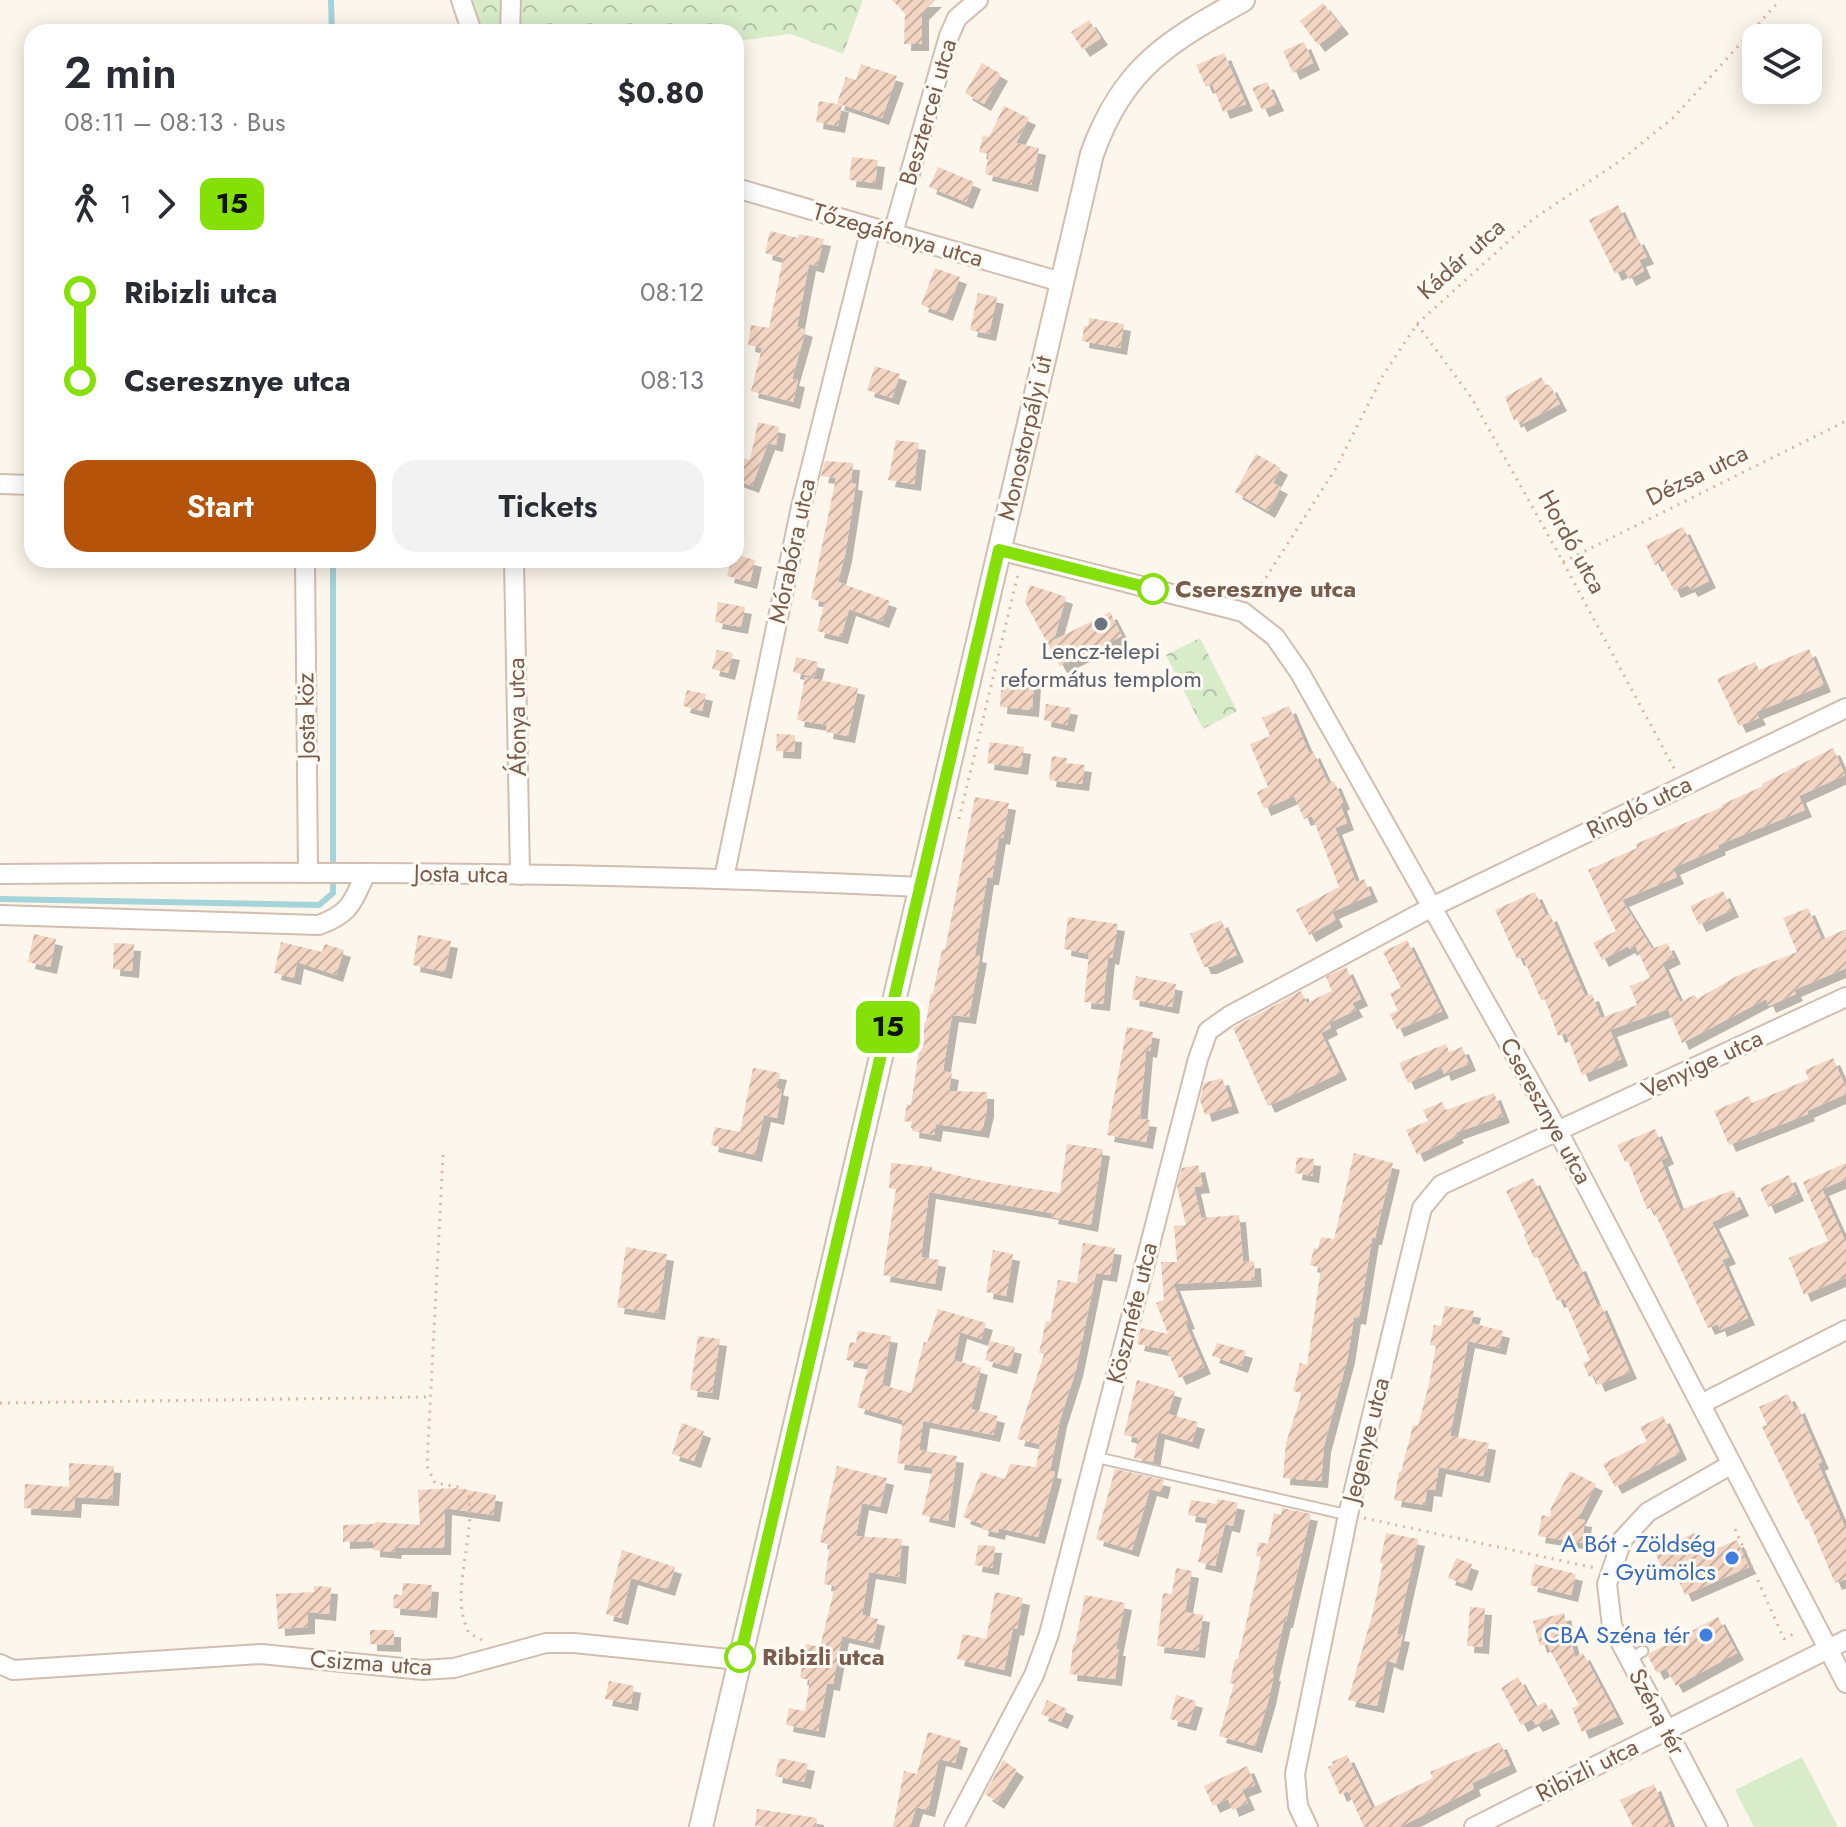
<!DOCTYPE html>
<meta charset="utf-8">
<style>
body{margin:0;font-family:Jost,sans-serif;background:#f2f2f3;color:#2b2b33;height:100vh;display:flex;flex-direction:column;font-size:30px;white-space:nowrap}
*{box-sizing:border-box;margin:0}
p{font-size:26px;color:#7c7c81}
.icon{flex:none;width:44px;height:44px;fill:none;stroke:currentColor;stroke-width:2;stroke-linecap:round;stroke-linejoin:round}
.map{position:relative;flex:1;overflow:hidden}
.details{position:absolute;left:24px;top:24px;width:720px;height:544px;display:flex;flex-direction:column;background:#fff;border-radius:24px;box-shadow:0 4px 20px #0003}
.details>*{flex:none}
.badge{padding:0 16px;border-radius:12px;font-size:28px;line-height:52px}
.buttons{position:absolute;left:1742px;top:24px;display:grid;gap:16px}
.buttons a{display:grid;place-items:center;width:80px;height:80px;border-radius:16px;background:#fff;box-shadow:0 4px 20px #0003;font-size:40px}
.map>.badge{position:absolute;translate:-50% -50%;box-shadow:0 0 0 4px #fff}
.legs{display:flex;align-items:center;gap:12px;height:88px;padding:0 40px;font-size:26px}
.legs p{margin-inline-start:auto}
.head{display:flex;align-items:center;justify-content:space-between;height:136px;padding:0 40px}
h1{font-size:44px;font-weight:600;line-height:60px}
.primary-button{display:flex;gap:16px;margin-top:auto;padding:16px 40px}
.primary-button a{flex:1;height:92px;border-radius:24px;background:#b45309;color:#fff;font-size:32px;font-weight:600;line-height:92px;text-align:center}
.primary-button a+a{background:#f2f2f3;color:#2b2b33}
ul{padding:0 40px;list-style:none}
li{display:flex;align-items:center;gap:28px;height:88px;font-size:30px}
li i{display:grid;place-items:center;width:12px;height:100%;margin:0 10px;background:currentColor}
li i::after{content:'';width:20px;height:20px;margin:-10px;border:6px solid;border-radius:50%;background:#fff}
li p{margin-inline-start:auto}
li:first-child i{background:linear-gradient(#0000 50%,currentColor 0)}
li:last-child i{background:linear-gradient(currentColor 50%,#0000 0)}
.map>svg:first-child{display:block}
</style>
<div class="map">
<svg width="1846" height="1827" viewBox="0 0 1846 1827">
<defs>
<pattern id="forest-crowns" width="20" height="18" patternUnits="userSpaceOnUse" patternTransform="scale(2)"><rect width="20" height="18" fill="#d8ecc9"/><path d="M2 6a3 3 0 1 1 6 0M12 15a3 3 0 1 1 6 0" fill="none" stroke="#b4c2a5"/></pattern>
<pattern id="building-hatch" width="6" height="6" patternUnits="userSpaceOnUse" patternTransform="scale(2)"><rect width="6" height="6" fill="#f3d5c3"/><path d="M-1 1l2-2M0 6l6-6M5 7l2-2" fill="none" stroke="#cab0a1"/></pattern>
<filter id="shadow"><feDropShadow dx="7" dy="7" stdDeviation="0" flood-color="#0004"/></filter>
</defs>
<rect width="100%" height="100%" fill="#fdf6ec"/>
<g fill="url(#forest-crowns)">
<path d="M466,0h397l-20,54 -52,-20 -55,7v-9h-259z"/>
<path d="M1200,638l37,73 -34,18 -37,-74z"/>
</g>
<path fill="#d8ecc9" d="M1802,1757l36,70h-84l-19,-37z"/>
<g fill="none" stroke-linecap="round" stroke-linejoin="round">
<g stroke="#a5d3da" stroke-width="6">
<path d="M331,0l1,32"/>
<path d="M0,899l319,6 14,-12v-333"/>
</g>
</g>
<g fill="url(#building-hatch)" filter="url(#shadow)">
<path d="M892,0h43l-13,13v31h-18l1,-31z"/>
<path d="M1323,3l19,24 -24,18 -18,-24z"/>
<path d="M1089,20l12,18 -18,12 -12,-18z"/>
<path d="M1304,42l9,21 -20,10 -10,-22z"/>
<path d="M1224,53l22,51 -23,8 -11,-28 -6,3 -10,-22z"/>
<path d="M982,63l19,11 -17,30 -19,-11z"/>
<path d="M861,64l36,12 -15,42 -45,-15 9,-26 10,3z"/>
<path d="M1267,82l10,22 -15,6 -10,-22z"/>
<path d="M819,101l23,4 -4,21 -22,-4z"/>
<path d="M1004,106l25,12 -13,25 23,5 -8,37 -46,-11 4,-20 -10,-2 4,-17 6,2z"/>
<path d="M852,157l26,3 -3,23 -26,-3z"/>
<path d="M938,167l36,15 -8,20 -37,-15z"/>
<path d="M1618,205l16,34 3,-2 10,20 -8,3 5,11 -15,8 -5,-10 -9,5 -26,-54z"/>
<path d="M770,231l28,7 1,-4 25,5 -7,27 -8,-2 -12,63 9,3 -14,49 6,1 -5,22 -42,-11 11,-43 -14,-3 3,-20 18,3 14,-70 -18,-5z"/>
<path d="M935,268l25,9 -14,37 -25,-9z"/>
<path d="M978,293l19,4 -8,37 -19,-4z"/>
<path d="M1089,318l35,6 -4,24 -38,-7 2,-15h4z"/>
<path d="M875,366l25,8 -8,24 -25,-8z"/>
<path d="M1541,377l6,10 3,-2 10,19 -40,21 -3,-6 -3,2 -9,-24z"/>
<path d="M758,422l21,5 -3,18 -8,-2 -16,43 -16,-6v-13l4,-10 10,3z"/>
<path d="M896,440l23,3 -5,41 -26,-4z"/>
<path d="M1256,454l25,14 -8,15 8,4 -13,24 -33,-19z"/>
<path d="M825,461l28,2 -2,20 5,1 -11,71 -7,27 52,19 -8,20 -33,-12 -8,28 -24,-6 8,-29 -14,-3 25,-121 -15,-2z"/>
<path d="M1683,527l26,54 -18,9 -3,-5 -14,6 -14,-29 -5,3 -9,-20z"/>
<path d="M736,555l19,5 -5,22 -23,-6 4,-16h5z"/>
<path d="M1030,585l36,12 -12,43 56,-28 12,24 -62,30 -35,-64z"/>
<path d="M718,602l27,5 -4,20 -26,-5z"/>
<path d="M1809,649l15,36 -68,27 3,6 -20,8 -22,-47 38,-17 4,8z"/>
<path d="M717,650l16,3 -5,20 -16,-4z"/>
<path d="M796,657l22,5 -4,15 -21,-5z"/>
<path d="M805,677l53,11 -10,48 -22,-4 1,-7 -30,-5z"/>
<path d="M1002,678l32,3 -2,29 -32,-3z"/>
<path d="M687,690l19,4 -4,17 -19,-5z"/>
<path d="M1046,704l25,4 -4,17 -23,-5z"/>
<path d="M1289,706l20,47 4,-2 15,32 6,-2 9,21 -3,2 7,19 -12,5 21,54 8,-3 7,16 -39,17 4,8 -27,15 -13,-25 43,-23 -27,-71 -8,3 -10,-23 -30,13 -7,-17 11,-5 -18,-43 20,-8 -8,-18z"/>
<path d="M777,734l18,1 -1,17 -18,-1z"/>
<path d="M990,742l34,5 -3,21 -34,-5z"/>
<path d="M1833,748l12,27 -46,21 6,14 -87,35 1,3 -46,20 4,9 -55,23 30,49 15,-6 7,14 -12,6 18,39 15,-7 2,4 40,-23 60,-24 -14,-34 25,-10 14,32 24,-11v39l-52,22 2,4 -27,12 -3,-7 -84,44 -14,-34 -58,21 11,29 -39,16 -16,-42 -8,3 -13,-37 -4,1 -18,-43 -6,2 -22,-49 40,-18 11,24 4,-2 35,82 7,-2 9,24 36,-13 -7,-19 20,-8 -15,-33 -5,4 -2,-3 -26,14 -9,-17 23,-12 -28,-61 49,-22 -1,-4 86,-37 -1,-2 42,-19 -1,-2z"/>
<path d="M1052,756l15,2 -1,5 19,2 -3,19 -33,-4z"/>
<path d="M975,797l34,6 -6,35 -4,-1 -7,41h-5l-12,77 5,1 -11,61 -17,-2 -9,56 9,2 -3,18 38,1v18l-5,21 -46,-7 -2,11 -22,-4 1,-9 -9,-1 3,-17 4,1 12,-82h3l5,-30 2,1 9,-45 3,1z"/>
<path d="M1723,891l9,19 -33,15 -9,-19z"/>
<path d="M1068,917l50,7 -6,34 -4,-1 -5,47 -19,-2 5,-48 -25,-5z"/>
<path d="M1221,920l16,35 -27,12h-6l-14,-33z"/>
<path d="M34,934l22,5 -6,28 -22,-5z"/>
<path d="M418,935l33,6 -6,31 -32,-7z"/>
<path d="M1407,940l35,71 -45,19 -7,-16 8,-3 -8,-18 11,-5 -18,-36z"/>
<path d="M281,942l41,10 3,-8 19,6 -8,25 -39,-13 -3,16 -20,-5z"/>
<path d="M114,943l20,1 -2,27 -19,-2z"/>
<path d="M1346,967l15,32 -9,4 4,7 -27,13 2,5 -10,5 19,40 -72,33 -35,-78 68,-37 6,12 25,-12 -6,-14z"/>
<path d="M1136,976l40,8 -4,23 -40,-8z"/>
<path d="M1127,1027l26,5 -3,19 -4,-1 -6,69 10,1 -4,22 -39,-7z"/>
<path d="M1446,1044l3,8 13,-5 7,17 -25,10 -2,-6 -34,15 -9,-20z"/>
<path d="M1833,1058l13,30v6l-39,17 1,3 -79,31 -15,-34 35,-15 3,7 57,-24 -4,-9z"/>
<path d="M753,1068l27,5 -4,15 6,2 -5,28 -13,-3 -9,40 -44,-10 4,-18 25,5z"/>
<path d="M1222,1078l10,28 -27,9 -5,-15 4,-17z"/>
<path d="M1494,1093l9,23 -48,17 2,3 -40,19 -11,-25 22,-9 -5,-11 19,-8 4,8z"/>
<path d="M1655,1129l12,28 -6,3 19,50 53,-20 9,19 -30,13 17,35 -7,3 26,58 -28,12 -2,-6 -10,4 -56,-121 -5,2 -19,-48 -3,1 -8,-17z"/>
<path d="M1067,1144l36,5 -12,76 -40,-8 1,-4 -123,-21 -8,65 18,3 -4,24 -52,-9 13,-86 -7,-1 2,-25 41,4v3l56,12 72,11z"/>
<path d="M1354,1153l39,10 -18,75h-3l-13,80 -5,-1 -6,39 -24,90 -3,35 -38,-3 3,-35 16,-50 -9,-2 7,-28 7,2 14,-97 -11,-3 4,-17 4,1 3,-12 13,2z"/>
<path d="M1297,1157l17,2 -2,17 -17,-3z"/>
<path d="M1846,1163v16l-24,10 24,54v34l-42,18 -15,-37 39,-17 -25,-59z"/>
<path d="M1198,1165l5,21 -9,1 7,31 38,-3 4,47 11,-1 1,19 -82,4 15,38 -3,1 19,44 -25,11 -12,-28 -30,-6 4,-16 27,6 -12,-31 8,-3 -3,-38h16l-3,-36 12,-1 -9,-38 5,-19z"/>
<path d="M1789,1175l8,19 -29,13 -8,-19z"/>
<path d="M1533,1178l43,87 3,-1 18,41 3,-2 30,69 -32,13 -4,-10 -5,2 -6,-14 7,-3 -26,-61 -7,2 -19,-44 -4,1 -10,-23 2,-1 -20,-43z"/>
<path d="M1083,1243l32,5 -5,27 -14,-2 -20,97 -16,50 -10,51 5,1 -17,65 -39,-9 -1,5 -17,-4 1,-5 -19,-7 18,-45 24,7 5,-15 26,3 4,-23 -23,-5 27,-85 -5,-1 7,-32 4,1 8,-42 19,3z"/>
<path d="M626,1247l41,7 -9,59 -41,-6z"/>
<path d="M993,1250l20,4 -7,42 -20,-4z"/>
<path d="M1445,1306l29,5 -3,12 32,8 -4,17 -31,-7 -18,95 39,7 -6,33 -44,-9 -4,23 -8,-1 -2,16 -31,-5 5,-28h2l12,-47 5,1 11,-42 7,-38 -6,-1 4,-20 7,1z"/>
<path d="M938,1309l48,14 -5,16 -21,-7 -6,28 27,8 -10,41 27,7 -5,19 -70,-14 -4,29 38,6 -9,65 -26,-6 11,-47 -36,-5 6,-43 -46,-13 12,-43 -23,-4 4,-18 6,1 2,-12 33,5 -9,49 29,8 13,-51 3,1z"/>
<path d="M698,1336l22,3 -8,54 -22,-3z"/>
<path d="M990,1341l25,6 -5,20 -25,-7z"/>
<path d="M1217,1343l29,8 -5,15 -29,-10z"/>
<path d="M1137,1380l38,11 -7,23 30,8 -6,20 -34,-10 -5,30 -19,-4 4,-20 -14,-3z"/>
<path d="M1788,1394l6,14 4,-2 6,15 18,41 -4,2 28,66v49l-11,4 -27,-64 -2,1 -44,-93 5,-2 -8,-18z"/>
<path d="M1663,1416l17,37 -65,34 -12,-23 44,-23 -7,-14z"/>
<path d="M682,1423l22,8 -10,30 -22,-7z"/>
<path d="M69,1463l45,3 -2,33 -37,-2 -1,14 -50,-3 1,-24 44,3z"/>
<path d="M837,1466l50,12 -7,29 -18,-4 -6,33 46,3 -3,38 -30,-5 -7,43 16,4 -5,24 -31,-7 -9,48 -6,-1 -9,48 -32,-6 3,-17 16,3 5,-31 -10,-2 6,-34 14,3 15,-61 -11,-2 6,-39 -10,-3z"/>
<path d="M1115,1469l49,11 -3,12 -11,-3 -18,61 -36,-11z"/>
<path d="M1570,1471l26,13 -18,35 7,1 -3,23 -44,-7 4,-21 8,2 1,-9z"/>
<path d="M456,1488l40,7 -3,20 -48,-7 -1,40h-49l-1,4 -21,-2v-9l-30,1v-17l32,-1v-2l45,3 -2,-35z"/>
<path d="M1218,1499l20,4 -5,23 -8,-2 -10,42 -17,-4 10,-44 -20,-3 3,-15 25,4z"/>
<path d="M1282,1508l29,6 -25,107h-2l-12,53h2l-5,24 -14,48 -36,-10 15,-52 -4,-1 5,-24h3l23,-102 -5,-1 3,-14 9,2 6,-31 7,2z"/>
<path d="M1386,1533l32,6 -21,95 6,1 -7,29 -9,-4 -10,46 -29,-6 25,-88 10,-49h-3z"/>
<path d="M1695,1533l8,21 34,-14 12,27 -64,28 -14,-31 -9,4 -8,-18z"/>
<path d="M978,1545l17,1 -3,22 -17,-3z"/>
<path d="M622,1550l53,17 -7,22 -37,-11 -10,40 -15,-4z"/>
<path d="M1456,1558l16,6 -7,20 -17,-6z"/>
<path d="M1535,1564l41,10 -5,21 -41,-10z"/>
<path d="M1176,1568l16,3 -7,41 18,3 -5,36 -41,-5 6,-53 9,1z"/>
<path d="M403,1583l29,2 -2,26 -37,-3 1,-14 8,1z"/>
<path d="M314,1586l17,1 -2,27 -21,-2v15l-30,2 -2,-35 38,-2z"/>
<path d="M995,1592l28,6 -6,31 -4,-1 -9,42 -47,-11 6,-25 23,5z"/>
<path d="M1085,1595l40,8 -9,46h3l-4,30 -45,-5 3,-30h2z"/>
<path d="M1470,1607l15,1 -3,39 -15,-1z"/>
<path d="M1564,1613l11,44 8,-4 34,64 -35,15 -10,-24 7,-3 -32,-61 -7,2 -7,-25z"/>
<path d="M1718,1617l19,36 -61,33 -10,-18 -9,5 -9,-17 2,-3z"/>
<path d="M370,1630h24v15l-24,-1z"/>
<path d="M1518,1677l17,30 10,-5 8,15 -17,8 -4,-6 -11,6 -20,-37z"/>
<path d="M609,1681l25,5 -3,18 -26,-5z"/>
<path d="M1176,1695l20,6 -7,23 -19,-5z"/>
<path d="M1047,1700l20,9 -6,13 -20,-8z"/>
<path d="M928,1732l33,9 -6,22 -16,-4 -11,51 -12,-3 -6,20h-17l11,-56 13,3z"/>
<path d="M1500,1742l10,23 -38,18 2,6 -74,38h-36l-16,-36 -8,4 -12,-28 5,-2 -1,-3 15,-7 25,53 61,-30 -3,-6z"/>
<path d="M779,1758l29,6 -4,18 -29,-6z"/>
<path d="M1003,1760l14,10 -20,32 -12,-8z"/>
<path d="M1247,1766l8,19 -13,5 6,13 -16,7 -4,-11 -15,7 -9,-20z"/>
<path d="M1654,1784l17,43h-38l-13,-27z"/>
<path d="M757,1809l60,9 -1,9 -61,-1z"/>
</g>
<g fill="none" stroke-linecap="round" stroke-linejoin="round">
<g stroke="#d1beb0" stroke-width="13">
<g id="service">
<path d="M1095,1457l253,58"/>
<path d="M1629,1659l14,-8"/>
</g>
</g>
<g stroke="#d1beb0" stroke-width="22">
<g id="minor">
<path d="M461,0l11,32"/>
<path d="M510,32l1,-32"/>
<path d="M736,188l325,94"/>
<path d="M893,233l56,-197 8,-18 21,-18"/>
<path d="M0,484l32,1"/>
<path d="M999,550l244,62 32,25 25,36 258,458 288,552"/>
<path d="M305,560l3,313"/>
<path d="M514,560l6,315"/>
<path d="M0,874c307,-3 614,-2 921,13"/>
<path d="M724,878l77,-371 70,-279"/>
<path d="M0,915l319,10c32,-12 33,-22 47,-52"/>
<path d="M1701,1404l145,-74"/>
<path d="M0,1664l13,6 248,-16 162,16 31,-2 92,-25h28l165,17"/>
<path d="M954,1827l80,-152 15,-41 149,-575 10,-28 21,-15 203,-109 414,-199"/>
<path d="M1308,1827l-10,-21 -3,-32 53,-259 74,-307 19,-23 405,-188"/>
<path d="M1474,1827l372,-187"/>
<path d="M1718,1827l-106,-201 -5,-42 15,-44 26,-28 84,-48"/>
</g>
</g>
<g stroke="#d1beb0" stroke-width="26">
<path id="tertiary" d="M701,1827l391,-1673c31,-86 75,-112 151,-154"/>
</g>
<g stroke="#d9b8a5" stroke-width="3" stroke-dasharray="2 6" stroke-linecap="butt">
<path d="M1417,324l54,73 92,165 112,208"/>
<path d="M1563,562l283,-141"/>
<path d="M1253,598l83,-130 46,-91 35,-53 116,-105 87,-58 54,-44 106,-117"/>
<path d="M959,819l59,-245"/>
<path d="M443,1155l-16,311 8,17 25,4 8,6c9,44 -20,101 1,140l13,7"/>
<path d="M0,1403l431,-6"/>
<path d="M1364,1518l231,50"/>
<path d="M1735,1529l49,110 13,-7"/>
</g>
<use href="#service" stroke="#fff" stroke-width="9"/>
<use href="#minor" stroke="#fff" stroke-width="18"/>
<use href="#tertiary" stroke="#fff" stroke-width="22"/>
</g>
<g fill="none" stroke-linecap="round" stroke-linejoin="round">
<g stroke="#fff" stroke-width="18">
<path id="line-1" d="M740,1657l259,-1107 154,39"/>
</g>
<use href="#line-1" stroke="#84e006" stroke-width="12"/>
</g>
<g fill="#fff" stroke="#84e006" stroke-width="4">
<circle cx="1153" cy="589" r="14"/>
<circle cx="740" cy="1657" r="14"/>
</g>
<circle fill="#6b7280" stroke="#fffaf3" stroke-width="3" cx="1101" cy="624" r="8"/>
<g fill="#3f7fe0" stroke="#fffaf3" stroke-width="3">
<circle cx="1732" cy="1558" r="8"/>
<circle cx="1706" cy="1635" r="8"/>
</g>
<g text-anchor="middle" stroke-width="6" stroke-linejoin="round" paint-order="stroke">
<g font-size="24" fill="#7a5c4d" stroke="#fffaf3">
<text transform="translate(928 112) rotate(-74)" y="8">Besztercei utca</text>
<text transform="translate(898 235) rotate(16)" y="8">Tőzegáfonya utca</text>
<text transform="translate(1461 259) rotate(-42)" y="8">Kádár utca</text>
<text transform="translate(1025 438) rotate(-77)" y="8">Monostorpályi út</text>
<text transform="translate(1697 475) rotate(-26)" y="8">Dézsa utca</text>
<text transform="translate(1572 542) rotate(61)" y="8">Hordó utca</text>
<text transform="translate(792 551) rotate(-78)" y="8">Mórabóra utca</text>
<text transform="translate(306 716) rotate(-91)" y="8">Josta köz</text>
<text transform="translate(517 717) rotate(-91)" y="8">Áfonya utca</text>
<text transform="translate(1639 807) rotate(-26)" y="8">Ringló utca</text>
<text transform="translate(461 874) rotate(1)" y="8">Josta utca</text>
<text transform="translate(1702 1064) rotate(-25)" y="8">Venyige utca</text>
<text transform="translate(1546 1111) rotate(61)" y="8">Cseresznye utca</text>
<text transform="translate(1132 1313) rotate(-76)" y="8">Köszméte utca</text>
<text transform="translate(1366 1440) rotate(-76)" y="8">Jegenye utca</text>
<text transform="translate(371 1663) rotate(4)" y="8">Csizma utca</text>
<text transform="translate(1657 1712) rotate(62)" y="8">Széna tér</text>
<text transform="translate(1587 1770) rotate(-27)" y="8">Ribizli utca</text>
</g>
<g font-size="24" font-weight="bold" fill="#7a5c4d" stroke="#fffaf3" text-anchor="start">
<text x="1175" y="597">Cseresznye utca</text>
<text x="762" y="1665">Ribizli utca</text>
</g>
<g font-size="24" fill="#5b616d" stroke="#fffaf3">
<text x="1101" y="659">Lencz-telepi<tspan x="1101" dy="28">református templom</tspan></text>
</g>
<g font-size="24" fill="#366cbe" stroke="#fffaf3" text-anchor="end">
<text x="1716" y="1552">A Bót - Zöldség<tspan x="1716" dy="28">- Gyümölcs</tspan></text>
<text x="1690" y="1643">CBA Széna tér</text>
</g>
</g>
</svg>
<div class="buttons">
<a><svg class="icon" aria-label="layers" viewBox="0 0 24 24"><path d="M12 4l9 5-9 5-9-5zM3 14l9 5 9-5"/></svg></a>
</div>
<b class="badge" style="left:888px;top:1027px;background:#84e006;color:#111">15</b>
<section class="details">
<div class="head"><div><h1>2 min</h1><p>08:11 – 08:13 · Bus</p></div><b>$0.80</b></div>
<div class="legs"><svg class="icon" aria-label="walk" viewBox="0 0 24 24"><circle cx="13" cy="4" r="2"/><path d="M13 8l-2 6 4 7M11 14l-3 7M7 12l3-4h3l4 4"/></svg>1<svg class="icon" aria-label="forward" viewBox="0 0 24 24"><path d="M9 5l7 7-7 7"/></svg><b class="badge" style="background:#84e006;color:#111">15</b></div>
<ul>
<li><i style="color:#84e006"></i><b>Ribizli utca</b><p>08:12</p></li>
<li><i style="color:#84e006"></i><b>Cseresznye utca</b><p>08:13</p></li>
</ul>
<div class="primary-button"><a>Start</a><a>Tickets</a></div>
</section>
</div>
